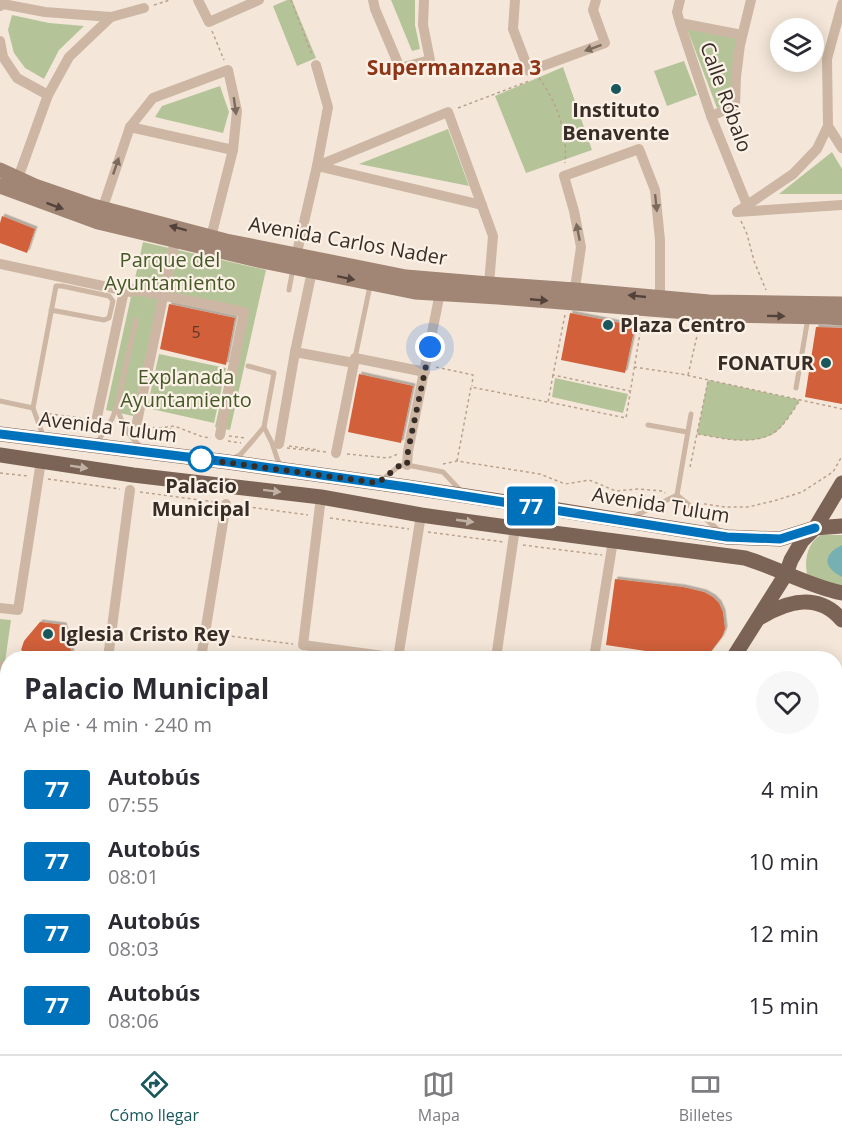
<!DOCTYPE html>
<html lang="es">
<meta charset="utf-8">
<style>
body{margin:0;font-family:"Open Sans",sans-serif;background:#f7f7f7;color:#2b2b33;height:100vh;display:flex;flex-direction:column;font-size:22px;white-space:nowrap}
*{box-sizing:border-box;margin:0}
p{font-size:20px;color:#7c7c81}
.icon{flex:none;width:33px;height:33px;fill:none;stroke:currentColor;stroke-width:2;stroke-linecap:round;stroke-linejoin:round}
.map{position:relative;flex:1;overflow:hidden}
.sheet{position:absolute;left:0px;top:651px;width:843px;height:404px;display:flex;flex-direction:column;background:#fff;border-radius:24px 24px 0 0;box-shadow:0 3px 15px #0003}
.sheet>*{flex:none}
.badge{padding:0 12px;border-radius:4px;font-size:21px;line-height:39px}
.buttons{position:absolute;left:770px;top:18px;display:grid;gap:12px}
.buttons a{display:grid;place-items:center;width:54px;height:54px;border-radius:50%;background:#fff;box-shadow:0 3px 15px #0003;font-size:30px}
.you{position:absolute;width:30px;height:30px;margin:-15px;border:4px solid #fff;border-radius:50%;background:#1a73e8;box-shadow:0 0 0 9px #1a73e833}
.map>.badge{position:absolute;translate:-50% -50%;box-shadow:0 0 0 3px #fff}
.round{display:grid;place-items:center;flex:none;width:63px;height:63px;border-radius:32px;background:#f7f7f7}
.overview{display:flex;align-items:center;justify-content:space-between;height:102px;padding:0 24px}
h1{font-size:28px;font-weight:700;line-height:45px}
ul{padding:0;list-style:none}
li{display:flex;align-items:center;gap:18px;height:72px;padding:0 24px}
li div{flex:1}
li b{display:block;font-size:22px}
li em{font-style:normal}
li .badge{min-width:66px;font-weight:700;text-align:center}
.menu{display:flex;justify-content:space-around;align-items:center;height:84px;border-top:2px solid #e1e1e2;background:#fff;font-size:16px;color:#7c7c81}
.menu a{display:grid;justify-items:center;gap:3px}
.menu .current{color:#18585d}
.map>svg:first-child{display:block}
</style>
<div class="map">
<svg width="842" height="1054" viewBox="0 0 842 1054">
<defs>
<filter id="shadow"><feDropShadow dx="2.5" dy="-2.5" stdDeviation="0" flood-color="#0004"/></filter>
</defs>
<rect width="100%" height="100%" fill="#f4e7d9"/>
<g fill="#b5c498">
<path d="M287,0h5l24,58 -19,8 -24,-60z"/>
<path d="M391,0h24v25l5,24 -8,2z"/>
<path d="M12,15l37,8 35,3 -25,24 -15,29 -19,-11 -11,-15 -6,-23z"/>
<path d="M686,26l53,11 -7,66 -15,5z"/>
<path d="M684,61l13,34 -30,11 -13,-35z"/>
<path d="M563,67l29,83 -66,23 -31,-77z"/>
<path d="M220,86l9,26 -6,21 -68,-16 7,-11z"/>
<path d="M448,129l21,57 -110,-22z"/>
<path d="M832,152l10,17v25h-63z"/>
<path d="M143,242l123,28 -36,160 -15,-3 26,-118 -81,-17 -27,124 -27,-6z"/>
<path d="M159,354l67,14 -12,55 -67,-15z"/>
<path d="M555,378l73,16 -5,19 -71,-16z"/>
<path d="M708,380l92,20c-6,9 -17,28 -27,34 -22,12 -52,4 -76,0z"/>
<path d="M821,535h21v52l-26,-8 -9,-5c-3,-15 1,-32 14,-39z"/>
<path d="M0,619l11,1 -6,42h-5z"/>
</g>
<path fill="#76b0b3" d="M842,545v32c-19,-10 -20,-22 0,-32z"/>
<g fill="#d1603a" filter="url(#shadow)">
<path d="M2,216l33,13 -8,24 -27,-10v-20z"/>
<path d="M169,304l66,14 -9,47 -66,-16z"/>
<path d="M570,313l65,13 -10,47 -64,-13z"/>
<path d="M816,327l26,1v76l-37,-7z"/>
<path d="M359,374l54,12 -12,57 -53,-11z"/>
<path d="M615,579l68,8 21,5 9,5 6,6 4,9 2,17 -3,8 -16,21h-43l3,-4 -60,-9z"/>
<path d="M40,622l24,3 8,29 -11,4h-26l-14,-8 3,-9z"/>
<path d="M8,908v19l-8,4v-14z"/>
</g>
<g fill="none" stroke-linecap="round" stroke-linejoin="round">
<g stroke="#b9a18e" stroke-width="1.5" stroke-dasharray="3 3" stroke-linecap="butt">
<path d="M291,0l21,55"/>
<path d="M154,5l16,-5"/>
<path d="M212,31l12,29"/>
<path d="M539,78c18,24 29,55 26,85"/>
<path d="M458,108l71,-27"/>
<path d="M741,221l6,13 7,27 12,29"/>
<path d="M565,315l-12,60 77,16"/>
<path d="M436,367l37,8 -1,11"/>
<path d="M634,367l47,7 161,35"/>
<path d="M553,375l-5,27 78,16 16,-97"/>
<path d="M688,375l11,-48"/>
<path d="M43,413l45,6"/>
<path d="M147,427l11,1 16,-2 29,11 8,1"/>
<path d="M698,434c23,4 54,12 75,-1 10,-5 21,-24 27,-33"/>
<path d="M229,436l16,2"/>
<path d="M228,441l13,2"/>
<path d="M169,443l2,-16"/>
<path d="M289,446l30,4"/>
<path d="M287,448l40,4"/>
<path d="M347,454l41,4 10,-4"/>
<path d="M457,461l14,-74 76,15"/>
<path d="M443,464l14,-3 83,13 25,10 24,-4 27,11 21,-2 26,2 2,2"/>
<path d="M690,467l18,-86"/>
<path d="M0,473l28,3"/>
<path d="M48,479l72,10"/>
<path d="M140,492l75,10"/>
<path d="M698,503l27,4h23l29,-7 25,-8 31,-20 9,-16"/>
<path d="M235,505l73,10"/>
<path d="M330,518l79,11"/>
<path d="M428,532l76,10"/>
<path d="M523,545l79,10"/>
<path d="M214,634l79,10"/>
<path d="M0,808l8,2"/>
<path d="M836,1038l6,-1"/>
<path d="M767,1047l26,2 10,-2"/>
</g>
<g stroke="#cdb7a4" stroke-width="5">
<path d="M289,290l4,-22"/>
<path d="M355,358l15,-72"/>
<path d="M796,388l12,-70"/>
<path d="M0,401l33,7"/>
<path d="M117,408c6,18 11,27 25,40"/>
<path d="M648,425l39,7"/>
<path d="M264,427l8,16 6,18 4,5"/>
<path d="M44,438l-11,-30 23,-122h6l47,10 4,5 -4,17 -5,2 -53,-10"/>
<path d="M97,443l15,-24 5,-13 19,-86"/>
<path d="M234,458l6,-3 14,-16 10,-12 10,-54 -26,-7"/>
<path d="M382,480l17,-14 8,-1 36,7 19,20"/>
<path d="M677,495l44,37"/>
<path d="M631,518l46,-23 14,-81"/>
<path d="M811,1047l2,7"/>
<path d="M826,1047l2,7"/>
</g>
<g stroke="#cdb7a4" stroke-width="10">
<path d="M198,0l11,22 50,-22"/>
<path d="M373,0l2,9 25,59 30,-8 -7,-35 1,-25"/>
<path d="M515,0l-2,29 16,42 76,-28 -12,-33 3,-10"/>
<path d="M680,0l-3,12 3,11 31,93 36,89"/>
<path d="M0,6l3,-2 42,8 66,5 33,-9"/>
<path d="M680,23l62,12"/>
<path d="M0,41l3,16 14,21 31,17 21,-38 42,-40"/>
<path d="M711,116l24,-10 1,-29 4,-32 11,-45"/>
<path d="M828,126l14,22"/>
<path d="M130,127l103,23"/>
<path d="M317,166l131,-54 45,124 -4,48"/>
<path d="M317,166l165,39"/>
<path d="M18,178l30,-83"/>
<path d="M737,212l56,-38 24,-25 11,-23 -1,-67 15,-55"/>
<path d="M737,212l105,-7"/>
<path d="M101,213l29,-86 23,-29 75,-28 9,41 -4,39 -22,87"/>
<path d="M295,261l22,-95 11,-59 -12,-42"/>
<path d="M0,264l131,28 1,-3 112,23 -24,123"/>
<path d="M574,295l7,-48 -7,-36 -10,-35 75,-27 16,41 5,50v58"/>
<path d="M295,352l59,11"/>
<path d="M97,417l27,-126"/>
<path d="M137,422l38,-182"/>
<path d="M279,444l16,-92 17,-81"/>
<path d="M336,453l19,-95 70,14"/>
<path d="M407,465l1,-14 32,-158"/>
<path d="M321,497l-18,148 95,13 23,-143"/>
<path d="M0,608l18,2 23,-149"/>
<path d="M108,658l22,-168"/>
<path d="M201,658l25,-154"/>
<path d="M496,658l19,-130"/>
<path d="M594,658l19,-117"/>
<path d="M0,666l8,1"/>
<path d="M0,754l8,1"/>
<path d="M8,1054l9,-2 23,2"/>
<path d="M112,1054l1,-7"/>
<path d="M186,1054v-7"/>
<path d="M355,1054l1,-7"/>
<path d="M425,1054l2,-7"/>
</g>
<g stroke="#a18575" stroke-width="15">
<path d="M0,170l35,16 58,20 133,35 180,36 83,7 86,6 134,12 133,2"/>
<path d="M0,186l98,36 164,39 153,31 83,5 227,18 102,2 15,1"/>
<path d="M0,947l8,1"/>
<path d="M0,959h8"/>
<path d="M507,1047l9,7"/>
<path d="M684,1047l56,7"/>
</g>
<g stroke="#7b6356" stroke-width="15">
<path d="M0,434l228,28 179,25 145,22 175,28 53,2 35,-11 27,-2"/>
<path d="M0,455l133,20 188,22 100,18 94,13 230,30c33,10 63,28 97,35"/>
<path d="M761,617c27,-16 57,-25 81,3"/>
<path d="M733,658l53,-84 5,-14 11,-19 13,-13 27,-45"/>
<path d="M523,1047v7"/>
<path d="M581,1054l1,-7"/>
</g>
</g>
<defs><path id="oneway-solid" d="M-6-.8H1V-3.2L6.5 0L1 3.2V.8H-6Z" transform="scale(1.5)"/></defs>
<g fill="#7b6b5f">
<use href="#oneway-solid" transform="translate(593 48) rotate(160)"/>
<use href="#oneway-solid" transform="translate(235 106) rotate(82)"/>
<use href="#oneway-solid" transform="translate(116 166) rotate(-71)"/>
<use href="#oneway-solid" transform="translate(656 203) rotate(84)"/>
<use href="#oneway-solid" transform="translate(578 232) rotate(-101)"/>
</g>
<g fill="#52423a">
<use href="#oneway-solid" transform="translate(55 206) rotate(20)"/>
<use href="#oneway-solid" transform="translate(178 228) rotate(-165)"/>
<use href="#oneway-solid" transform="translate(346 278) rotate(12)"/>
<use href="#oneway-solid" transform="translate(637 296) rotate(-174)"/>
<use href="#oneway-solid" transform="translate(539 300) rotate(5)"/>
<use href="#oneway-solid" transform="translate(776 316) rotate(1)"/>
</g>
<g fill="#c1b1a5">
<use href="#oneway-solid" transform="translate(79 467) rotate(9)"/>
<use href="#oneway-solid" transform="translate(272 491) rotate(7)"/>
<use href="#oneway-solid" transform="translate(465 521) rotate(8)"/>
</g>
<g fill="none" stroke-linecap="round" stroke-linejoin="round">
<g stroke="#fff" stroke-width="14">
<path id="line" d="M0,434l228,28 179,25 320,50 53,2 35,-11"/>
</g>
<use href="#line" stroke="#0072bc" stroke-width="9"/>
<path stroke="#382c26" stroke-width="6" stroke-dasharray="0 10.8" d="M201,459l177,24 21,-17 8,-1 1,-14 22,-104"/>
</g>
<g fill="#18585d" stroke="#fbf1e6" stroke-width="2">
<circle cx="616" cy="89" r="6"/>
<circle cx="608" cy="325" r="6"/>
<circle cx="826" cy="363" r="6"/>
<circle cx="48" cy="634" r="6"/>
</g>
<circle fill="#fff" stroke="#0072bc" stroke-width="3" cx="201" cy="459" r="12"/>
<g text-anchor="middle" stroke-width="4.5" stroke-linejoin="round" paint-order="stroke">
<g font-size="16" fill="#5e392b">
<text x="196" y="338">5</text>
</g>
<g font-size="20" fill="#382c26" stroke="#fbf1e6">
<text transform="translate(726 97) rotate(70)" y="7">Calle Róbalo</text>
<text transform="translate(348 241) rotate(10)" y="7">Avenida Carlos Nader</text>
<text transform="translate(108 427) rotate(7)" y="7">Avenida Tulum</text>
<text transform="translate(661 505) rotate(9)" y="7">Avenida Tulum</text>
</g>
<g font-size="20" font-weight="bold" fill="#382c26" stroke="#fbf1e6" text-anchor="start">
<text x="616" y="117" text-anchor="middle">Instituto<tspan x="616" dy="23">Benavente</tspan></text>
<text x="620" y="332">Plaza Centro</text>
<text x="814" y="370" text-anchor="end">FONATUR</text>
<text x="60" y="641">Iglesia Cristo Rey</text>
</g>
<g font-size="20" fill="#465828" stroke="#fbf1e6">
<text x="170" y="267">Parque del<tspan x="170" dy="23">Ayuntamiento</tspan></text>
<text x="186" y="384">Explanada<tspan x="186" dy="23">Ayuntamiento</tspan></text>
</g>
<g font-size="20" font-weight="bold" fill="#382c26" stroke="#fbf1e6">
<text x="201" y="493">Palacio<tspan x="201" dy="23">Municipal</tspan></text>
</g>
<g font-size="21" font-weight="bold" fill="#8e3518" stroke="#fbf1e6">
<text x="454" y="75">Supermanzana 3</text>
</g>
</g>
</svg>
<div class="buttons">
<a><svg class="icon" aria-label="layers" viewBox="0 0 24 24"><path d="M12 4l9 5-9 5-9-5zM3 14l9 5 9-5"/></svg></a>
</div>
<div class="you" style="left:430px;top:347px"></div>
<b class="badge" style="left:531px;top:506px;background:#0072bc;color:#fff">77</b>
<section class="sheet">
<div class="overview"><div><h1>Palacio Municipal</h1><p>A pie · 4 min · 240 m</p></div><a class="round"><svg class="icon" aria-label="heart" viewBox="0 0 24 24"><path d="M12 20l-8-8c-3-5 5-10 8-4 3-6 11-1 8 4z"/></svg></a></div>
<ul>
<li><span class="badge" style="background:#0072bc;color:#fff">77</span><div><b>Autobús</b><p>07:55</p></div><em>4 min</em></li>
<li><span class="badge" style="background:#0072bc;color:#fff">77</span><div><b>Autobús</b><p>08:01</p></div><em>10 min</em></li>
<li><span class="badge" style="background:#0072bc;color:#fff">77</span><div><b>Autobús</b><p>08:03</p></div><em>12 min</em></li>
<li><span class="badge" style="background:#0072bc;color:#fff">77</span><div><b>Autobús</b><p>08:06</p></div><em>15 min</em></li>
</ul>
</section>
</div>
<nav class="menu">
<a class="current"><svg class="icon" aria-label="directions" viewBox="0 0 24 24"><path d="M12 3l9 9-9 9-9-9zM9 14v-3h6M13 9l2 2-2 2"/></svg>Cómo llegar</a>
<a><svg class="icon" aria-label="map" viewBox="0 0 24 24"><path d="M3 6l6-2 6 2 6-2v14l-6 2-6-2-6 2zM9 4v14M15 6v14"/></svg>Mapa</a>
<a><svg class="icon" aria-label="tickets" viewBox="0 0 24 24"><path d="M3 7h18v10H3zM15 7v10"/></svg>Billetes</a>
</nav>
